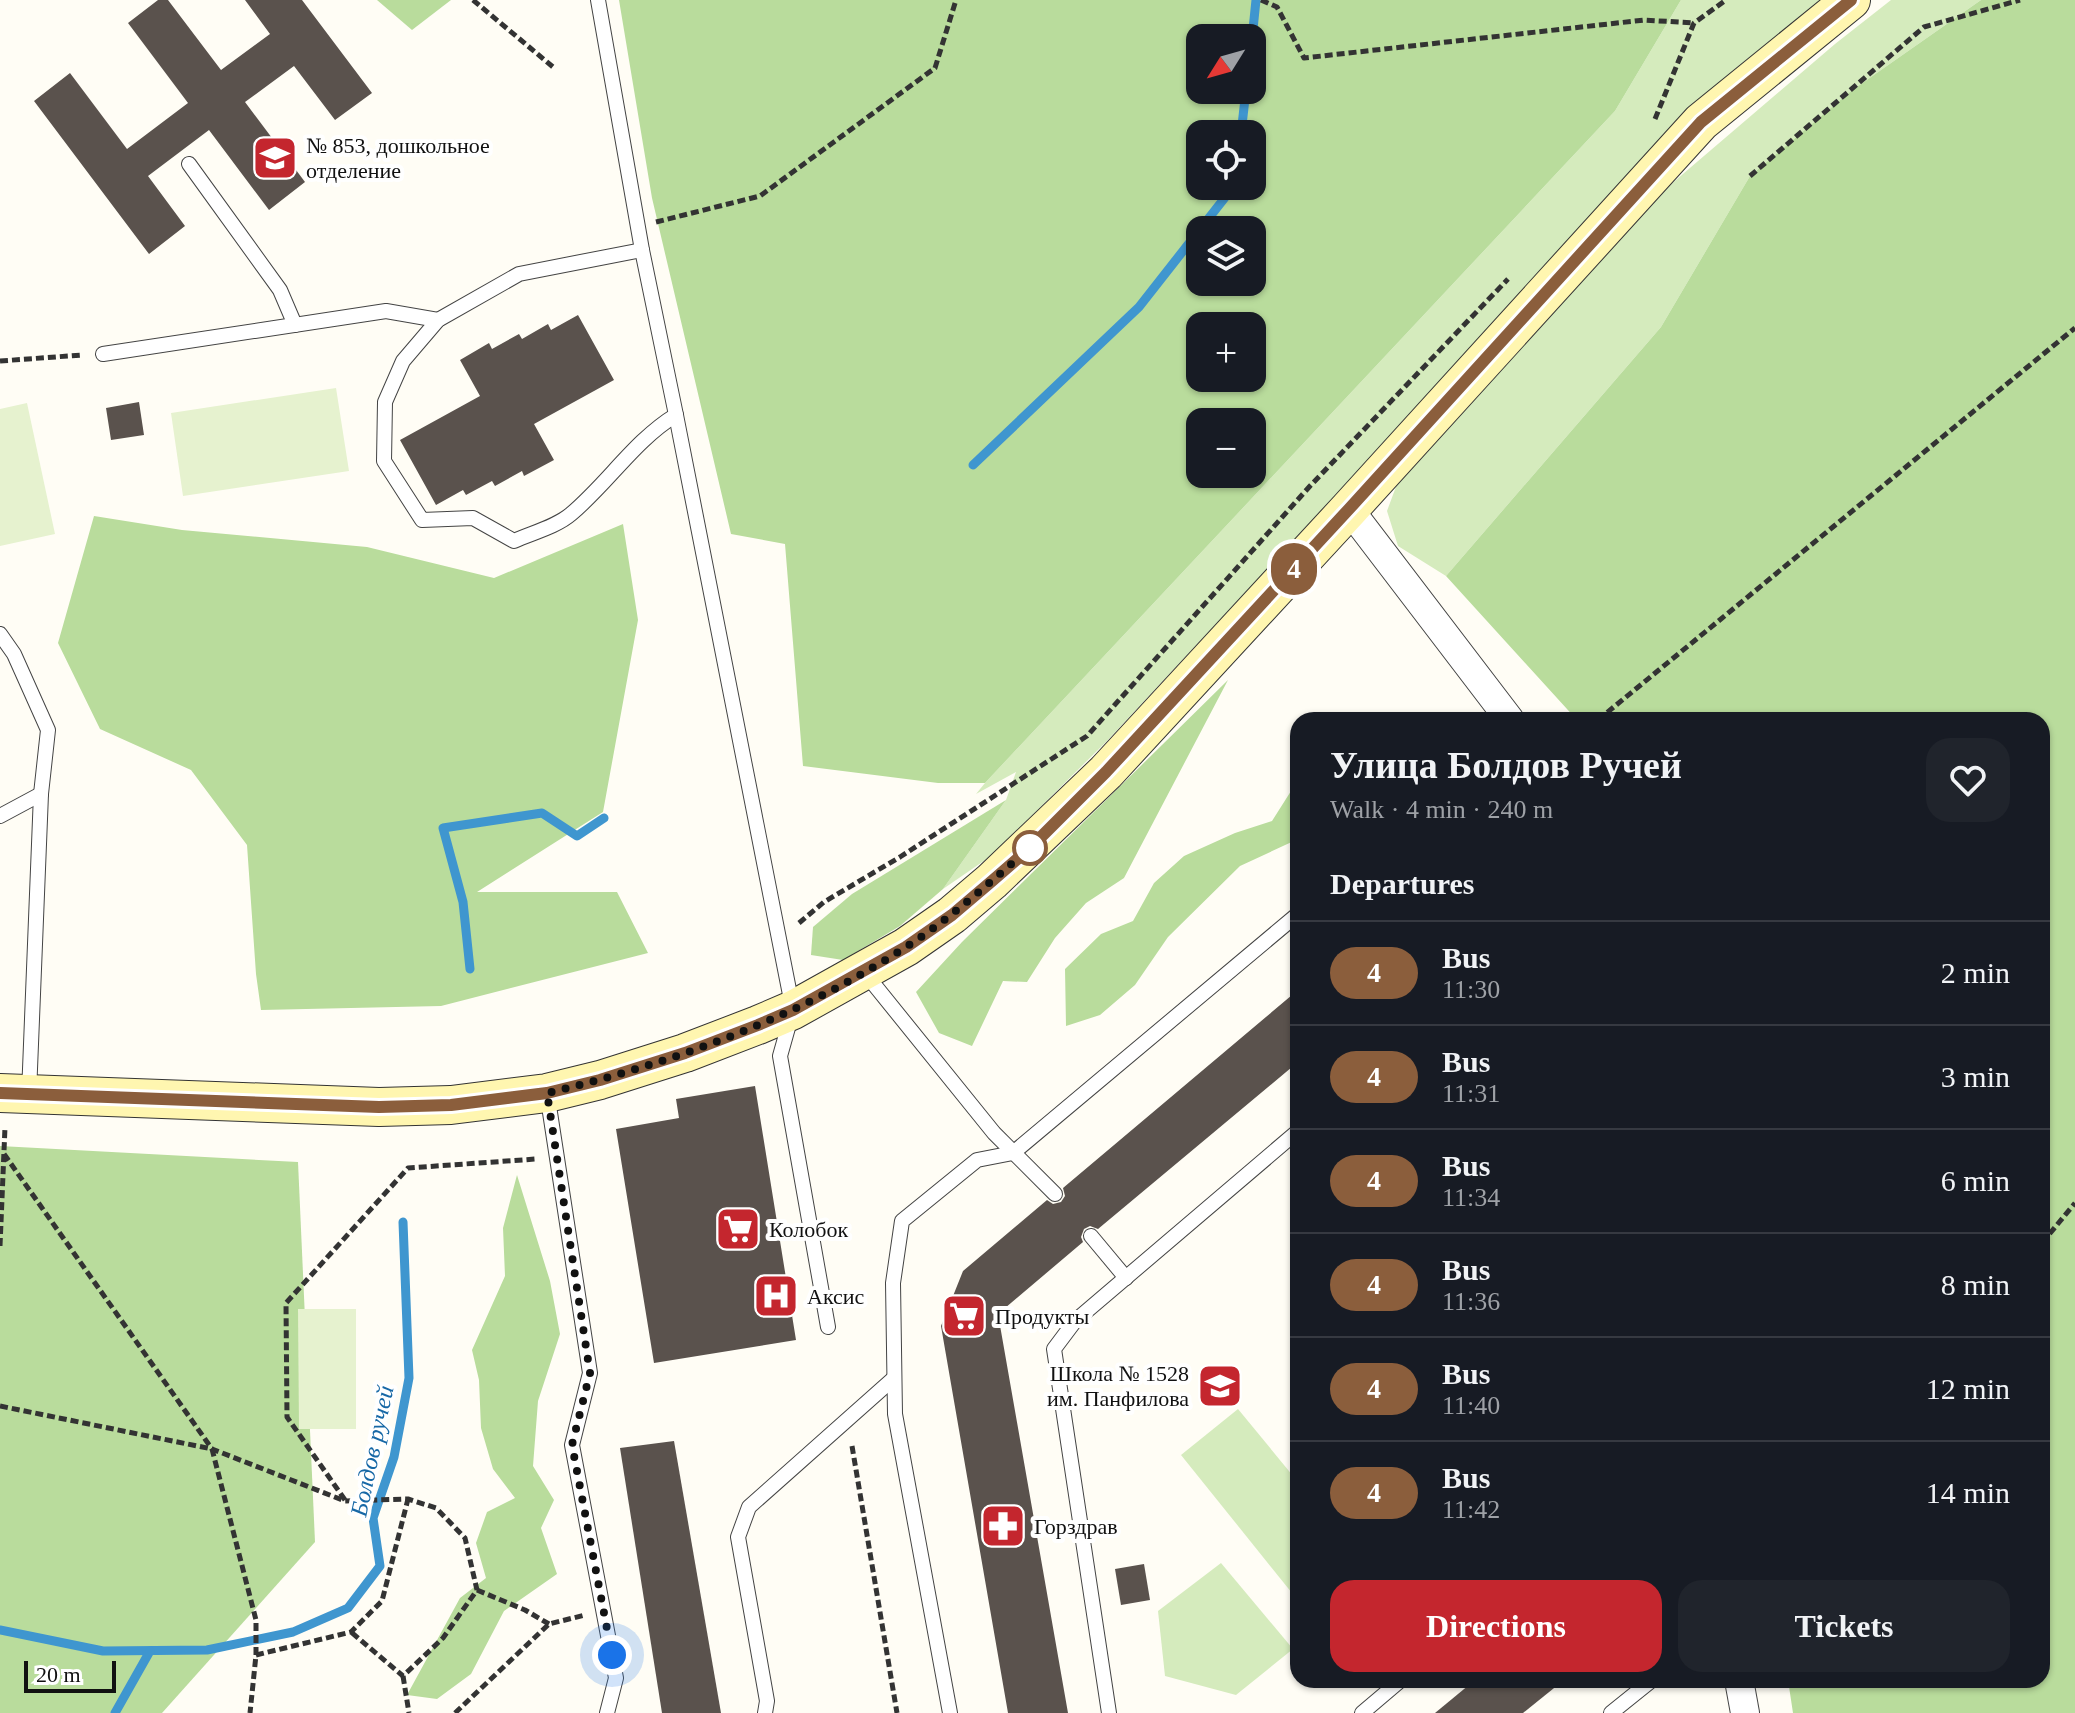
<!DOCTYPE html>
<meta charset="utf-8">
<style>
body{margin:0;font-family:"Times New Roman",serif;background:#20242c;color:#f1f3f6;height:100vh;display:flex;flex-direction:column;font-size:30px;white-space:nowrap}
*{box-sizing:border-box;margin:0}
p{font-size:26px;color:#9ea1a6}
.icon{flex:none;width:44px;height:44px;fill:none;stroke:currentColor;stroke-width:2;stroke-linecap:round;stroke-linejoin:round}
.map{position:relative;flex:1;overflow:hidden}
.drawer{position:absolute;left:1290px;top:712px;width:760px;height:976px;display:flex;flex-direction:column;background:#171b24;border-radius:24px;box-shadow:0 2px 6px #0004}
.drawer>*{flex:none}
.badge{padding:0 16px;border-radius:26px;font-size:28px;line-height:52px}
.needle{width:52px;rotate:233deg}
.controls{position:absolute;left:1186px;top:24px;display:grid;gap:16px}
.controls a{display:grid;place-items:center;width:80px;height:80px;border-radius:16px;background:#171b24;box-shadow:0 2px 6px #0004;font-size:40px}
.scale{position:absolute;left:24px;bottom:20px;width:92px;box-sizing:border-box;padding-left:8px;border:4px solid #111;border-top:0;font-size:22px;line-height:28px;white-space:nowrap;color:#111;-webkit-text-stroke:6px #fff;paint-order:stroke}
.you{position:absolute;width:40px;height:40px;margin:-20px;border:6px solid #fff;border-radius:50%;background:#1a73e8;box-shadow:0 0 0 12px #1a73e833}
.map>.badge{position:absolute;translate:-50% -50%;box-shadow:0 0 0 4px #fff}
h2{padding:0 40px;font-size:30px;line-height:72px}
.round{display:grid;place-items:center;flex:none;width:84px;height:84px;border-radius:24px;background:#20242c}
.summary{display:flex;align-items:center;justify-content:space-between;height:136px;padding:0 40px}
h1{font-size:38px;font-weight:600;line-height:60px}
.button{display:flex;gap:16px;margin-top:auto;padding:16px 40px}
.button a{flex:1;height:92px;border-radius:24px;background:#c4262e;color:#fff;font-size:32px;font-weight:600;line-height:92px;text-align:center}
.button a+a{background:#20242c;color:#f1f3f6}
ul{padding:0;list-style:none}
li{display:flex;align-items:center;gap:24px;height:104px;padding:0 40px;border-top:2px solid #363941}
li div{flex:1}
li b{display:block;font-size:30px}
li em{font-style:normal}
li .badge{min-width:88px;font-weight:700;text-align:center}
.map>svg:first-child{display:block}
</style>
<div class="map">
<svg width="2075" height="1713" viewBox="0 0 2075 1713">
<rect width="100%" height="100%" fill="#fffdf5"/>
<g fill="#d5ebbd">
<path d="M1681,0h140l-86,69 -67,65 -78,88 -484,520 -115,114 -48,33 63,-89 10,-28 -40,22 9,-11 630,-672z"/>
<path d="M1891,0h90l-130,91 -101,85 -89,151 -215,249 -48,-30 -11,-35 10,-27 266,-293 172,-147z"/>
<path d="M1238,1409l60,73v114l-2,2 -115,-143z"/>
<path d="M1221,1563l72,86 -57,46 -71,-19 -7,-65z"/>
</g>
<g fill="#b9dc9c" fill-rule="evenodd">
<path d="M377,0h74l-39,30z"/>
<path d="M619,0h1062l-66,111 -630,672h-47l-135,-17 -18,-222 -54,-10 -79,-336zM1252,38v52h-52v-52zM1252,134v52h-52v-52zM1252,230v52h-52v-52zM1252,326v52h-52v-52zM1252,422v52h-52v-52z"/>
<path d="M1981,0h94v1713h-282l-5,-33h254v-960h-465l-131,-144 215,-249 89,-151 101,-85z"/>
<path d="M94,516l88,14 185,17 127,31 129,-54 15,96 -35,192 -126,80h140l31,61 -207,53 -180,4 -5,-36 -9,-129 -56,-75 -91,-41 -42,-86z"/>
<path d="M1228,680l-104,198 -38,25 -31,35 -28,44 -24,-1 -31,65 -33,-13 -23,-41 46,-50z"/>
<path d="M1298,780l-2,60 -56,26 -72,71 -33,48 -35,30 -34,11 -1,-57 36,-35 32,-13 21,-38 30,-27 51,-23 37,-12z"/>
<path d="M1006,800l-63,89 -43,37 -57,34 -32,-5 2,-28 39,-33z"/>
<path d="M0,1146l298,16 17,380 -153,171h-162z"/>
<path d="M517,1175l33,106 10,53 -22,67 -5,65 21,34 -13,28 16,46 -53,37 -33,63 -34,25 -30,-4 53,-97 26,-20 -10,-35 11,-31 28,-14 -22,-29 -12,-41 -2,-48 -7,-30 33,-74 -2,-48z"/>
</g>
<g fill="#e6f2cf">
<path d="M336,388l13,83 -166,25 -12,-83z"/>
<path d="M27,403l28,131 -55,12v-137z"/>
<path d="M298,1309h58v120h-57z"/>
</g>
<g fill="none" stroke-linecap="round" stroke-linejoin="round">
<g stroke="#3f96cf" stroke-width="9">
<path d="M1252,39l4,-39"/>
<path d="M1241,134l5,-44"/>
<path d="M973,465l166,-158 95,-121"/>
<path d="M470,969l-7,-67 -20,-74 99,-15 35,23 27,-18"/>
<path d="M0,1630l103,21 104,-1 86,-18 55,-24 32,-42 -7,-48 21,-61 15,-79 -6,-156"/>
<path d="M115,1713l35,-62"/>
</g>
</g>
<g fill="#5a524d">
<path d="M158,0h10l53,70 49,-36 -25,-34h57l70,93 -37,27 -41,-54 -49,36 60,80 -36,28 -60,-80 -61,46 37,50 -36,28 -115,-153 36,-28 57,76 61,-46 -60,-80z"/>
<path d="M578,315l36,65 -80,44 20,36 -30,16 -2,-5 -27,15 -3,-5 -26,14 -3,-5 -27,15 -36,-65 80,-44 -20,-36 29,-17 3,6 27,-15 3,5 26,-15 3,6z"/>
<path d="M139,402l5,33 -33,5 -5,-32z"/>
<path d="M1298,990v72l-200,167 -8,-3 -6,3 -3,8 2,5 -85,72 70,399h-60l-67,-387 22,-55 84,-71 6,4 8,-2 4,-6 -2,-8z"/>
<path d="M755,1086l41,254 -142,23 -38,-234 63,-11 -3,-19z"/>
<path d="M674,1441l47,272h-59l-42,-265z"/>
<path d="M1144,1564l6,36 -29,5 -6,-36z"/>
<path d="M1475,1680h89l-41,33h-88z"/>
</g>
<g fill="none" stroke-linecap="round" stroke-linejoin="round">
<g stroke="#444" stroke-width="16">
<g id="lane">
<path d="M598,0l44,250 34,165 117,595 -13,46 48,271"/>
<path d="M189,164l91,126 15,35"/>
<path d="M642,250l-123,24 -81,46 -35,41 -18,41 -1,59 38,59 51,-2 41,23c17,-8 42,-14 57,-27 37,-31 64,-74 105,-99"/>
<path d="M103,354l283,-43 52,9"/>
<path d="M0,634l14,20 34,76 -7,64 -12,300"/>
<path d="M0,816l41,-22"/>
<path d="M864,972l130,161 61,61"/>
<path d="M547,1093l43,280 -18,72 44,233 -9,35"/>
<path d="M1091,1236l35,42"/>
<path d="M765,1713l2,-12 -29,-164 11,-30 144,-128"/>
<path d="M950,1713l-55,-299 -2,-131 9,-62 75,-61 36,-7 285,-239"/>
<path d="M1109,1713l-55,-364 21,-28 223,-190"/>
<path d="M1362,1713l39,-33"/>
<path d="M1611,1713l41,-33"/>
</g>
</g>
<g stroke="#444" stroke-width="30">
<g id="street">
<path d="M1349,509l161,211"/>
<path d="M1739,1680l6,33"/>
</g>
</g>
<g stroke="#333" stroke-width="40">
<path id="secondary" d="M0,1093l379,14 72,-2 96,-12 53,-13 85,-27 73,-28 35,-15 113,-63 46,-32 40,-34 114,-109 243,-263 352,-387 150,-122"/>
</g>
<g stroke="#333" stroke-width="5" stroke-dasharray="8 4" stroke-linecap="butt">
<path d="M473,0l80,67"/>
<path d="M1261,0l16,7 27,51 340,-38 50,3"/>
<path d="M1655,119l39,-96 32,-23"/>
<path d="M1750,176l174,-149 96,-27"/>
<path d="M656,222l104,-26 175,-128 21,-68"/>
<path d="M0,361l82,-6"/>
<path d="M1598,720l477,-392"/>
<path d="M799,923l25,-21 76,-45 187,-121 223,-250 198,-207"/>
<path d="M4,1154l208,295 133,52 63,-2 28,9 29,30 12,52 -34,48 -40,38 -52,-44"/>
<path d="M2042,1243l33,-40"/>
<path d="M0,1246l5,-119"/>
<path d="M0,1406l212,43 44,171v35l-6,58"/>
<path d="M852,1446l45,267"/>
<path d="M345,1500l-58,-83 -1,-114 122,-135 128,-9"/>
<path d="M477,1590l48,20 24,14"/>
<path d="M256,1655l95,-23 31,-31 26,-102"/>
<path d="M403,1676l6,37"/>
<path d="M455,1713l94,-89 36,-9"/>
</g>
<use href="#lane" stroke="#fff" stroke-width="14"/>
<use href="#street" stroke="#fff" stroke-width="28"/>
<use href="#secondary" stroke="#fff6b0" stroke-width="38"/>
</g>
<g fill="none" stroke-linecap="round" stroke-linejoin="round">
<g stroke="#fff" stroke-width="18">
<path id="line" d="M0,1093l379,14 72,-2 96,-12 53,-13 85,-27 73,-28 35,-15 113,-63 46,-32 40,-34 38,-33 76,-76 243,-263 352,-387 150,-122"/>
</g>
<use href="#line" stroke="#8b5e3c" stroke-width="12"/>
<path stroke="#111" stroke-width="8" stroke-dasharray="0 14.4" d="M612,1655l-40,-210 18,-72 -43,-280c126,-30 250,-75 359,-146 45,-29 84,-65 124,-99"/>
</g>
<defs>
<g id="school-square" transform="scale(2.3)"><rect x="-9" y="-9" width="18" height="18" rx="4" fill="#c4262e" stroke="#fff"/><path d="M0-5L7-2L0 1L-7-2ZM-4 1L0 2.5L4 1V4Q0 6-4 4Z" fill="#fff"/></g>
<g id="supermarket-square" transform="scale(2.3)"><rect x="-9" y="-9" width="18" height="18" rx="4" fill="#c4262e" stroke="#fff"/><path d="M-6-5.5h2.5l.6 2H6L4.5 2H-2.5L-4.4-4H-6ZM-1.5 3.2a1.3 1.3 0 1 0 .1 0ZM3 3.2a1.3 1.3 0 1 0 .1 0Z" fill="#fff"/></g>
<g id="hospital-square" transform="scale(2.3)"><rect x="-9" y="-9" width="18" height="18" rx="4" fill="#c4262e" stroke="#fff"/><path d="M-5-5h3v3.5h4V-5h3V5h-3V1.5h-4V5h-3Z" fill="#fff"/></g>
<g id="pharmacy-square" transform="scale(2.3)"><rect x="-9" y="-9" width="18" height="18" rx="4" fill="#c4262e" stroke="#fff"/><path d="M-2-6h4v4h4v4h-4v4h-4v-4h-4v-4h4Z" fill="#fff"/></g>
</defs>
<g fill-rule="evenodd">
<use href="#school-square" x="275" y="158"/>
<use href="#supermarket-square" x="738" y="1229"/>
<use href="#hospital-square" x="776" y="1296"/>
<use href="#supermarket-square" x="964" y="1316"/>
<use href="#school-square" x="1220" y="1386"/>
<use href="#pharmacy-square" x="1003" y="1526"/>
</g>
<circle fill="#fff" stroke="#8b5e3c" stroke-width="4" cx="1030" cy="848" r="16"/>
<g text-anchor="middle" stroke-width="8" stroke-linejoin="round" paint-order="stroke">
<g font-size="22" fill="#111" stroke="#fff" text-anchor="start">
<text x="306" y="153">№ 853, дошкольное<tspan x="306" dy="25">отделение</tspan></text>
<text x="769" y="1237">Колобок</text>
<text x="807" y="1304">Аксис</text>
<text x="995" y="1324">Продукты</text>
<text x="1189" y="1381" text-anchor="end">Школа № 1528<tspan x="1189" dy="25">им. Панфилова</tspan></text>
<text x="1034" y="1534">Горздрав</text>
</g>
<g font-size="24" font-style="italic" fill="#1768a6" stroke="#fff">
<text transform="translate(372 1451) rotate(-78)" y="8">Болдов ручей</text>
</g>
</g>
</svg>
<div class="controls">
<a><svg class="needle" viewBox="-14 -14 28 28"><path d="M0-13l5 13h-10z" fill="#e53935"/><path d="M0 13l5-13h-10z" fill="#9ea1a6"/></svg></a>
<a><svg class="icon" aria-label="locate" viewBox="0 0 24 24"><circle cx="12" cy="12" r="6"/><path d="M12 2v4M12 18v4M2 12h4M18 12h4"/></svg></a>
<a><svg class="icon" aria-label="layers" viewBox="0 0 24 24"><path d="M12 4l9 5-9 5-9-5zM3 14l9 5 9-5"/></svg></a>
<a>+</a>
<a>−</a>
</div>
<div class="scale">20 m</div>
<div class="you" style="left:612px;top:1655px"></div>
<b class="badge" style="left:1294px;top:569px;background:#8b5e3c;color:#fff">4</b>
<section class="drawer">
<div class="summary"><div><h1>Улица Болдов Ручей</h1><p>Walk · 4 min · 240 m</p></div><a class="round"><svg class="icon" aria-label="heart" viewBox="0 0 24 24"><path d="M12 20l-8-8c-3-5 5-10 8-4 3-6 11-1 8 4z"/></svg></a></div>
<h2>Departures</h2>
<ul>
<li><span class="badge" style="background:#8b5e3c;color:#fff">4</span><div><b>Bus</b><p>11:30</p></div><em>2 min</em></li>
<li><span class="badge" style="background:#8b5e3c;color:#fff">4</span><div><b>Bus</b><p>11:31</p></div><em>3 min</em></li>
<li><span class="badge" style="background:#8b5e3c;color:#fff">4</span><div><b>Bus</b><p>11:34</p></div><em>6 min</em></li>
<li><span class="badge" style="background:#8b5e3c;color:#fff">4</span><div><b>Bus</b><p>11:36</p></div><em>8 min</em></li>
<li><span class="badge" style="background:#8b5e3c;color:#fff">4</span><div><b>Bus</b><p>11:40</p></div><em>12 min</em></li>
<li><span class="badge" style="background:#8b5e3c;color:#fff">4</span><div><b>Bus</b><p>11:42</p></div><em>14 min</em></li>
</ul>
<div class="button"><a>Directions</a><a>Tickets</a></div>
</section>
</div>
